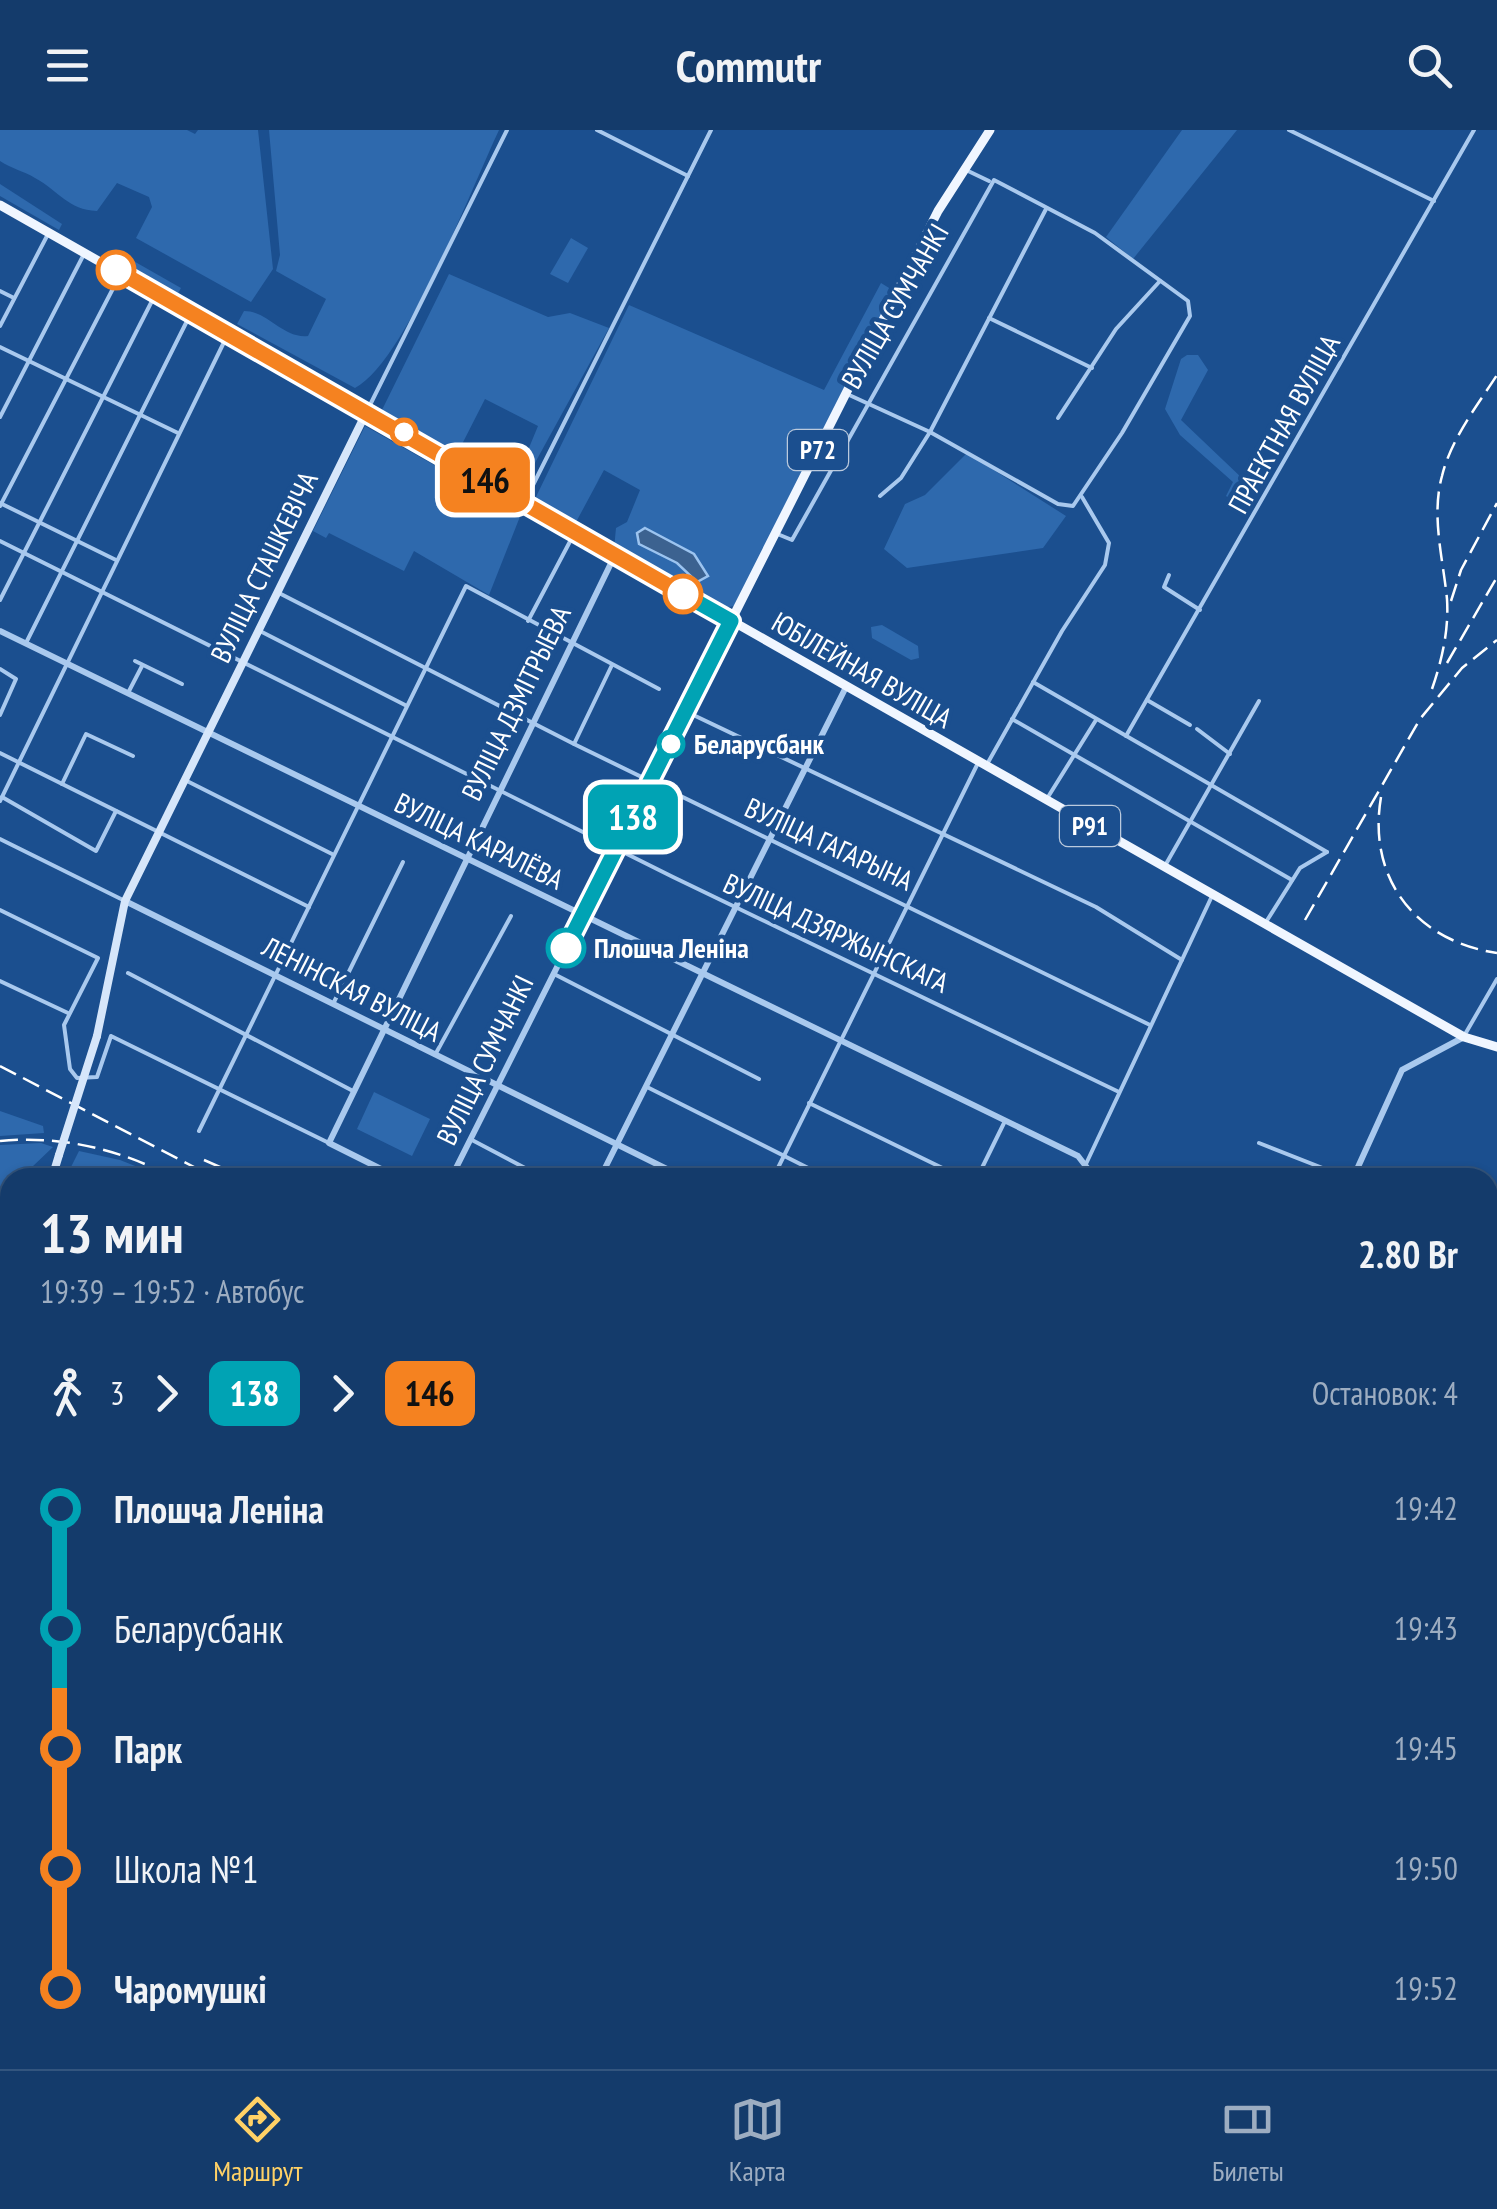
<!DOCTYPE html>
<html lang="ru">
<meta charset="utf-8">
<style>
body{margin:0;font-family:"PT Sans Narrow",sans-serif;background:#214673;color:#f1f3f6;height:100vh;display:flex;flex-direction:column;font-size:38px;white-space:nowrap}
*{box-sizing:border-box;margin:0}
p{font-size:32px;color:#9dadc1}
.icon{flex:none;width:55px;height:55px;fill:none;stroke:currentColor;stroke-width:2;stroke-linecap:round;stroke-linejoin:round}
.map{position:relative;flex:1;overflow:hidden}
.details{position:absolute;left:0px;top:1038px;width:1498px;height:902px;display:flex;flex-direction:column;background:#143b6b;border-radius:30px 30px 0 0;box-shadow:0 2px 8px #0004,0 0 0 2px #33557e}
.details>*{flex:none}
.badge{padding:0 20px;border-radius:15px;font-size:35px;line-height:65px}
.map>.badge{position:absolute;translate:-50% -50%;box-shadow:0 0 0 5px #fff}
.legs{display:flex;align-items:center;gap:15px;height:110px;padding:0 40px;font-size:32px}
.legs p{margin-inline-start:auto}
.head{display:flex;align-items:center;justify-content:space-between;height:170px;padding:0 40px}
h1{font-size:55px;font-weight:700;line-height:75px}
ul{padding:0 40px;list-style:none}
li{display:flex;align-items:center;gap:35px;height:120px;font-size:38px}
li i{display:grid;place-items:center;width:15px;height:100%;margin:0 12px;background:currentColor}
li i::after{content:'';width:25px;height:25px;margin:-12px;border:8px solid;border-radius:50%;background:#143b6b}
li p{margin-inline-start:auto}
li:first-child i{background:linear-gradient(#0000 50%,currentColor 0)}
li:last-child i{background:linear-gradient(currentColor 50%,#0000 0)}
header{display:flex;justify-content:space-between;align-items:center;height:130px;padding:0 40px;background:#143b6b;font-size:45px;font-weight:700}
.tab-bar{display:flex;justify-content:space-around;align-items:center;height:140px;border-top:2px solid #33557e;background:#143b6b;font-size:28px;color:#9dadc1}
.tab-bar a{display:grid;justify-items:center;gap:5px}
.tab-bar .on{color:#ffd166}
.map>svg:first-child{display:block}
</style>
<header><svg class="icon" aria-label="menu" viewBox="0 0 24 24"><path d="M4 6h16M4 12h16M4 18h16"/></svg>Commutr<svg class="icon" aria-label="search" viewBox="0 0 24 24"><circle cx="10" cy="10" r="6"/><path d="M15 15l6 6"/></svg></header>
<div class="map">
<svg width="1497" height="1939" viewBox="0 0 1497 1939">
<rect width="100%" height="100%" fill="#1b4f8f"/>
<g fill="#2e69ad">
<path d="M0,0h187l8,4 3,-4h60l15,139 -22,33 -115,-64 16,-31 -3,-10 -32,-14 -20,28c-29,-1 -38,-20 -62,-33 -11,-7 -23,-9 -35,-17z"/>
<path d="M269,0h230c-27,57 -94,232 -144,258l-118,-64 7,-13c24,0 39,28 64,25l18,-37 -50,-28 4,-16z"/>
<path d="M1182,0h55l-104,129 -27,-22z"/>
<path d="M0,54l62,40 -3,6 -59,-34z"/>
<path d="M571,108l17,10 -20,35 -18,-9z"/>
<path d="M116,121l65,37 -5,9 -64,-40z"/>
<path d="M449,144l99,43 22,-4 39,15 -90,164 -49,-29 7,-13 30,16 19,-11 12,-29 -53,-27 -29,57 -75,-44z"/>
<path d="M881,153l13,8 -160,315 -16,3 -104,-60 2,-21 11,-6 13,-32 -36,-20 -29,54 -41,-23 95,-196 195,85z"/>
<path d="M1187,225h11l10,15 -27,50 63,60v16l-8,7 -10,-7 7,-14 -53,-47 -15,-26 16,-50z"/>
<path d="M365,296l156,88 -32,81 -75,-44 -10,20 -75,-38 -3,5 -13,-7z"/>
<path d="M967,323l99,63 -23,32 -136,20 -23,-19 21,-45 20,-9z"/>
<path d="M882,495l36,21 1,12 -8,2 -39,-22 -1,-11z"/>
<path d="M374,962l56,27 -18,37 -55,-27z"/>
<path d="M0,981l43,15 1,7 -44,3z"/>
<path d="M41,1013l12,4 -21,20 -3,10 -19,1v36l-10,-9v-60z"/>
<path d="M79,1021l41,9 43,17h-97z"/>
<path d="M670,1930l54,4 3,-4 26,8 -89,1z"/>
</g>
<path fill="#3c6290" stroke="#9cc4f0" stroke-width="2.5" d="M645,398l49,26 14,22 -11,6 -20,-19 -38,-19 -2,-11z"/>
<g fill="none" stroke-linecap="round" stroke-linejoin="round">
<g stroke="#a9c9ee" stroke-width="4">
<path d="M597,0l91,46"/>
<path d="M1289,0l145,71"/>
<path d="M966,40l23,11"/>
<path d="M0,161l14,7"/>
<path d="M989,188l103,50"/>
<path d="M0,196l47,-90"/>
<path d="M0,217l178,86"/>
<path d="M847,264l83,38 116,-223"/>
<path d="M367,281l140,-281"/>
<path d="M0,287l83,-161"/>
<path d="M1058,288l58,-89 44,-48"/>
<path d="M525,371l186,-371"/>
<path d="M0,373l116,57"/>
<path d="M0,376l119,-229"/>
<path d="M775,403l17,7 202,-360 101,53 93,68 2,15 -68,117 -49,73 -15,-2 -128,-72 -29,46 -21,18"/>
<path d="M0,411l673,336 446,215"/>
<path d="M1169,445l-5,12 36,23"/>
<path d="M277,462l297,152 576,281"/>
<path d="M0,470l156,-307"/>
<path d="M528,491l47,-89"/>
<path d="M258,500l147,75"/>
<path d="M26,513l163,-326"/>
<path d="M135,531l47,23"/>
<path d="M0,539l16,10 -16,36"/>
<path d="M1033,552l294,170"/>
<path d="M128,563l14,-27"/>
<path d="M1147,570l43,25"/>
<path d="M687,582l409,195 86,53"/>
<path d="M1012,589l280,161"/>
<path d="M1197,599l33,25"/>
<path d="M1126,606l348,-606"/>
<path d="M574,614l38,-79"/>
<path d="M0,623l309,154"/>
<path d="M986,636l76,-135 43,-66 4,-22 -27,-46"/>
<path d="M185,650l147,74"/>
<path d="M62,654l24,-50 47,22"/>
<path d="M2,667l94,54 20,-40"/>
<path d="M1048,667l48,-77"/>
<path d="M0,671l228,-467"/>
<path d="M0,709l125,62"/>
<path d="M1166,734l93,-163"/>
<path d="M0,780l98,48 -34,67 6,44 7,9 20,-1 14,-41 218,107"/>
<path d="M1266,792l34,-54 27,-16"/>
<path d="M128,843l225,118"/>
<path d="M554,844l205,105"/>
<path d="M0,851l68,32"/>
<path d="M333,874l70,-142"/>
<path d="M1464,906l33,-57"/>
<path d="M435,925l76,-139"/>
<path d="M647,957l181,91"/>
<path d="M809,973l154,75"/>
<path d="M199,1001l267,-545 193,103"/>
<path d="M472,1010l72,38"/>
<path d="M1259,1013l89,35"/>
<path d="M773,1048l204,-413"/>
<path d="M977,1048l28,-57"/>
<path d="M1084,1048l1,-12 127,-270"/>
<path d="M1488,1105l9,4"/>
<path d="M0,1381l10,5"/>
<path d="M0,1409l10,-21"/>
<path d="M0,1453l10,5"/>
<path d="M0,1511l10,-22"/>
<path d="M1488,1610l9,1"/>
<path d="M1488,1618l7,26 -7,20"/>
<path d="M0,1620l10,-21"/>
<path d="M0,1636l10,6"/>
<path d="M1488,1674l9,5"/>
<path d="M0,1716l10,-14"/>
<path d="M0,1728l10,6"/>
<path d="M1488,1747l9,6"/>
<path d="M0,1787l10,6"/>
<path d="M1488,1834l9,-13"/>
<path d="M0,1841l10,5"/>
<path d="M1488,1875l9,4"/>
<path d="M0,1911l10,-19"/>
<path d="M165,1930l17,9"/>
<path d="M343,1930l15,9"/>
<path d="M441,1930l11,6"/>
<path d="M1277,1930l18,9"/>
<path d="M1377,1930l19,9"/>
<path d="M1187,1934l10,5"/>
<path d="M0,1936l4,3"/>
<path d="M33,1939l4,-9"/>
<path d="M77,1939l5,-9"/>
<path d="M261,1939l5,-9"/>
<path d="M403,1939l5,-9"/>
<path d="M1138,1939l5,-9"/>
<path d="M1184,1939l5,-9"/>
</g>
<g stroke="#a9c9ee" stroke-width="6">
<path d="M0,501l1078,525 17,22"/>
<path d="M125,771l560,277"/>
<path d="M399,1048l-70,-35 286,-588"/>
<path d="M451,1048l280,-557"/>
<path d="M600,1048l246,-491"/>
<path d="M1353,1048l49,-108 62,-33"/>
<path d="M0,1295l10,-1"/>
<path d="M1488,1331l9,3"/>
<path d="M1488,1547l9,3"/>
<path d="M157,1939l5,-9"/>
</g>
<g stroke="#d6e6fa" stroke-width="8">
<path d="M97,906l28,-135 242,-490"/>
<path d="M52,1048l7,-23"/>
<path d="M0,1207l10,-31"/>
<path d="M1488,1732l9,-18"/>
<path d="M1421,1939l6,-9"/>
</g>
<g stroke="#f0f6ff" stroke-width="9">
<path d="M0,75l1464,832 33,10"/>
<path d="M731,491l207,-410 52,-81"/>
<path d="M0,1550l10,4"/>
<path d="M1062,1930l5,9"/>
</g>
<g stroke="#fff" stroke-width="2.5" stroke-dasharray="18 8" stroke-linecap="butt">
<path d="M1451,471l10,-31 36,-67"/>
<path d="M1447,533l50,-86"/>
<path d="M1432,559c10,-29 17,-59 15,-90 -4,-41 -16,-83 -5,-123 9,-37 35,-70 55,-101"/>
<path d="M1381,667c-14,82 35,144 116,156"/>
<path d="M1305,790l115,-201 42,-51 35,-28"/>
<path d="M0,936l215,112"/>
<path d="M0,1011c58,-6 122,8 173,37"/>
<path d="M204,1030l41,18"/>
<path d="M1488,1582l9,1"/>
<path d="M1488,1600l9,1"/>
<path d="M1488,1921l9,5"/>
</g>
<path stroke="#d6e6fa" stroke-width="8" d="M59,1025l38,-119"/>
</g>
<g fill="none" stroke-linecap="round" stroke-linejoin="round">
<g stroke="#fff" stroke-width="22">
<path id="line-1" d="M566,818l165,-327 -48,-27"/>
</g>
<g stroke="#fff" stroke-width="22">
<path id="line-2" d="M116,140l567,324"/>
</g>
<use href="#line-1" stroke="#00a3b4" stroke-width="15"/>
<use href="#line-2" stroke="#f58220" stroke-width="15"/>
</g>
<g fill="#fff" stroke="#f58220" stroke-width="5">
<circle cx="116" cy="140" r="18"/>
<circle cx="404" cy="302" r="12"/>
<circle cx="683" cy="464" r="18"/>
</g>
<g fill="#fff" stroke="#00a3b4" stroke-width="5">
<circle cx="671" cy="614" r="12"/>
<circle cx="566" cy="818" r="18"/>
</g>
<g text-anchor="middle" stroke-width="9" stroke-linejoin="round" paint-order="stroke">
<g fill="#1b4f8f" stroke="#bbcadd" stroke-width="2.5">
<rect x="788" y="300" width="60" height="40" rx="8"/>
<rect x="1060" y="676" width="60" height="40" rx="8"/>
</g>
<g font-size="25" font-weight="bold" fill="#fff">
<text x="818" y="329">Р72</text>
<text x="1090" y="705">Р91</text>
</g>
<g font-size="28" fill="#fff" stroke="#1b4f8f">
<text transform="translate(895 176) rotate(-60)" y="10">ВУЛІЦА СУМЧАНКІ</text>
<text transform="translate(1284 294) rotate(-61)" y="10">ПРАЕКТНАЯ ВУЛІЦА</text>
<text transform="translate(264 437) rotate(-64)" y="10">ВУЛІЦА СТАШКЕВІЧА</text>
<text transform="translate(862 540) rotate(30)" y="10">ЮБІЛЕЙНАЯ ВУЛІЦА</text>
<text transform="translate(516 573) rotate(-64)" y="10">ВУЛІЦА ДЗМІТРЫЕВА</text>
<text transform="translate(479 711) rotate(26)" y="10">ВУЛІЦА КАРАЛЁВА</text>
<text transform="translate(829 714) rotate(25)" y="10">ВУЛІЦА ГАГАРЫНА</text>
<text transform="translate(836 803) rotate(25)" y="10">ВУЛІЦА ДЗЯРЖЫНСКАГА</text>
<text transform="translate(352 859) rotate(27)" y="10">ЛЕНІНСКАЯ ВУЛІЦА</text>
<text transform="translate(485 930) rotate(-64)" y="10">ВУЛІЦА СУМЧАНКІ</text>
</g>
<g font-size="28" font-weight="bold" fill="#fff" stroke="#1b4f8f" text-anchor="start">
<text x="694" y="624">Беларусбанк</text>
<text x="594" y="828">Плошча Леніна</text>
</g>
</g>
</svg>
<b class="badge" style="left:633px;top:687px;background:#00a3b4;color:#fff">138</b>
<b class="badge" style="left:485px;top:350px;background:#f58220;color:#111">146</b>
<section class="details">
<div class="head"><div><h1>13 мин</h1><p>19:39 – 19:52 · Автобус</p></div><b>2.80 Br</b></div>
<div class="legs"><svg class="icon" aria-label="walk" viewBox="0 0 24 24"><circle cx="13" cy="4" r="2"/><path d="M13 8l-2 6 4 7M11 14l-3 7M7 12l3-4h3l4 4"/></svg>3<svg class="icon" aria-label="forward" viewBox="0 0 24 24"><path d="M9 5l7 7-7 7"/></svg><b class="badge" style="background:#00a3b4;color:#fff">138</b><svg class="icon" aria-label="forward" viewBox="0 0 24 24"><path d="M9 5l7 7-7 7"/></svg><b class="badge" style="background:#f58220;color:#111">146</b><p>Остановок: 4</p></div>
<ul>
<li><i style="color:#00a3b4"></i><b>Плошча Леніна</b><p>19:42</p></li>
<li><i style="color:#00a3b4"></i><span>Беларусбанк</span><p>19:43</p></li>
<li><i style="color:#f58220"></i><b>Парк</b><p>19:45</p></li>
<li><i style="color:#f58220"></i><span>Школа №1</span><p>19:50</p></li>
<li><i style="color:#f58220"></i><b>Чаромушкі</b><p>19:52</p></li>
</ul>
</section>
</div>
<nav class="tab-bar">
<a class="on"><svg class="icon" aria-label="directions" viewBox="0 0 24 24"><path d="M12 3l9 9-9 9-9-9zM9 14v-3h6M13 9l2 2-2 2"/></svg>Маршрут</a>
<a><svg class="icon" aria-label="map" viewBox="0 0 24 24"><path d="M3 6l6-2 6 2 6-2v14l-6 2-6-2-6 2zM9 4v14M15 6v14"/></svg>Карта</a>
<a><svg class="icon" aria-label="tickets" viewBox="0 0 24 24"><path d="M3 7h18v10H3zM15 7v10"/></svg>Билеты</a>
</nav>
